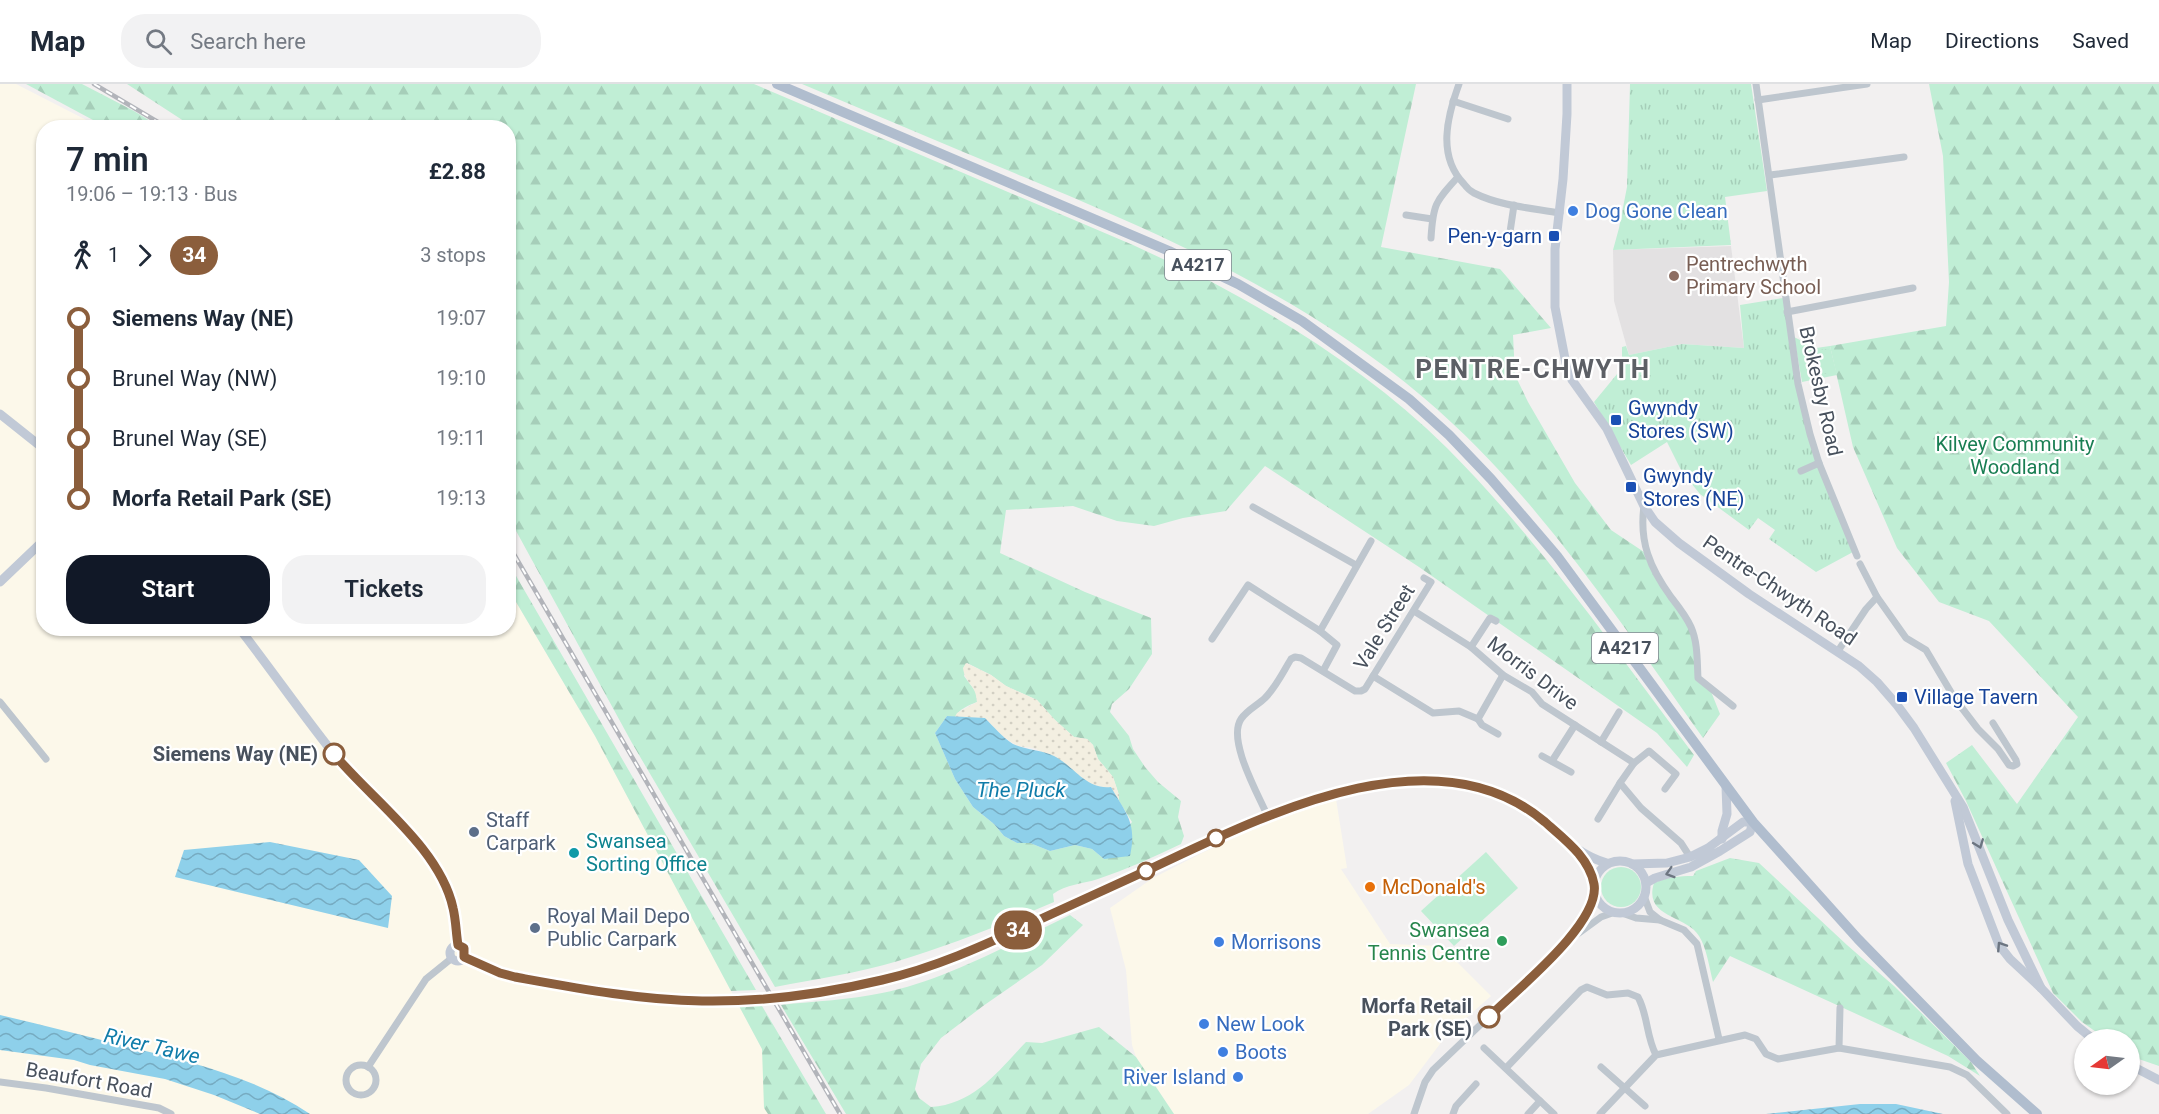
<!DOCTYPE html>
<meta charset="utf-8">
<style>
body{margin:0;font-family:Roboto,sans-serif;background:#f2f2f3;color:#1f2937;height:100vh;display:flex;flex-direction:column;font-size:22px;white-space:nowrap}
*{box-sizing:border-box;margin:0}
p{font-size:20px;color:#747a83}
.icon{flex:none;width:33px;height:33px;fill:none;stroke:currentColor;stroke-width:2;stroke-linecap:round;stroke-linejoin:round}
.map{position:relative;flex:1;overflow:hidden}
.side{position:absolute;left:36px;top:36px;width:480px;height:516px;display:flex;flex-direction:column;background:#fff;border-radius:24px;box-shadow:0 2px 4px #0004}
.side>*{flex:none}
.badge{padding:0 12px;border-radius:20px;font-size:21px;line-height:39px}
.needle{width:39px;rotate:256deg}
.buttons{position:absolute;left:2074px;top:945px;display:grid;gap:12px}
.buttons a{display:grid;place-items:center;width:66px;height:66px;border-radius:50%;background:#fff;box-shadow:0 2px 4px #0004;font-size:30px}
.map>.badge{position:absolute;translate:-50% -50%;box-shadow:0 0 0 3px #fff}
.legs{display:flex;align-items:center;gap:9px;height:66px;padding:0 30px;font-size:20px}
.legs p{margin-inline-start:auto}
.head{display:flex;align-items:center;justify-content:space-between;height:102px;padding:0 30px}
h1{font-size:33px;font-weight:600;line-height:45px}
.action{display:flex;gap:12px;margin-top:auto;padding:12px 30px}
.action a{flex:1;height:69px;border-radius:24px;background:#111827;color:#fff;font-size:24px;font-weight:600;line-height:69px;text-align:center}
.action a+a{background:#f2f2f3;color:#1f2937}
ul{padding:0 30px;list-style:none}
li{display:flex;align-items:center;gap:21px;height:60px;font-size:22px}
li i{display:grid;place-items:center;width:9px;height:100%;margin:0 8px;background:currentColor}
li i::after{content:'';width:15px;height:15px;margin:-8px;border:4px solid;border-radius:50%;background:#fff}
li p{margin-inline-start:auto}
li:first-child i{background:linear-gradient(#0000 50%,currentColor 0)}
li:last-child i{background:linear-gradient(currentColor 50%,#0000 0)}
header{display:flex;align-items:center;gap:36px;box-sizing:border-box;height:84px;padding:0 30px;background:#fff;border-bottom:2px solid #e0e1e3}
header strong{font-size:28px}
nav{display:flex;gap:33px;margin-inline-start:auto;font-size:21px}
.search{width:420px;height:54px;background:#f2f2f3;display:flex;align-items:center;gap:15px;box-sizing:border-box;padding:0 21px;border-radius:24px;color:#747a83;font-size:22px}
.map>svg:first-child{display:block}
</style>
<header>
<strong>Map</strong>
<div class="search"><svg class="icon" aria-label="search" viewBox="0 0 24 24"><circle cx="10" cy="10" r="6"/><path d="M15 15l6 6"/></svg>Search here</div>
<nav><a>Map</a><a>Directions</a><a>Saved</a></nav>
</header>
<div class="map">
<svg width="2159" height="1030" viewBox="0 0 2159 1030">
<defs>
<pattern id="forest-firs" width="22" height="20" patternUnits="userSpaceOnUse" patternTransform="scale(1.5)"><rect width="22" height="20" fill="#c0eed5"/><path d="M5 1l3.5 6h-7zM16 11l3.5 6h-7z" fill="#a6ceb9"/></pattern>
<pattern id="sand-dots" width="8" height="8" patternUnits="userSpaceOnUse" patternTransform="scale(1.5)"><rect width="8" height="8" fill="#f3efe1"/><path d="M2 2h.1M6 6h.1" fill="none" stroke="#d2cfc3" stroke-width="1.8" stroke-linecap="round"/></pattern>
<pattern id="park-tufts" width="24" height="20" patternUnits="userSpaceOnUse" patternTransform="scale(1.5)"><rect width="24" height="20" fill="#c0eed5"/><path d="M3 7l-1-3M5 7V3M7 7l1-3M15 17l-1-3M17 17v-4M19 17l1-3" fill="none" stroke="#a6ceb9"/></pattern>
<pattern id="water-waves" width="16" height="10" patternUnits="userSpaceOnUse" patternTransform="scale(1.5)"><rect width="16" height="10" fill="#8ed0ea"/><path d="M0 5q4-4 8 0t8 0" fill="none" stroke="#76abc1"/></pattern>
</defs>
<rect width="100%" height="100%" fill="#f2f0f0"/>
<g fill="#fcf8ea">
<path d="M0,0h16l84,43 -56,1v500h464l1,-38 86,146 167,313 11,65h-773z"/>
<path d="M1336,715l11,69 -6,1 49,75 51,2 50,50 -45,40 -37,49 -41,29h-194l-38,-57 -4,-12 -6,-75 -16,-62 43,-30 49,-25 76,-36z"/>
</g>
<path fill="#e3e1e2" d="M1731,162l13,102 -62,-4 -53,11 -15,-54 -1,-51z"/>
<g fill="#c0eed5">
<path d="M1794,253l22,11 14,-2 7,29 -35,7z"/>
<path d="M1486,768l32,36 -64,58 -33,-35z"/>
<circle cx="1621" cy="803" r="20"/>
</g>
<g fill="url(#forest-firs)" fill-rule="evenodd">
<path d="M26,0h56l52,27 26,16h-54z"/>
<path d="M127,0h627l379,161 77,36c85,45 168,99 237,167 93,93 168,202 247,307l-7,12 -30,-34 -238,-166 -154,-101 -39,45 -43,7 -29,8 -37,-5 -44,-15 -67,4 -6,43 85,39 66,26 1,36 -23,35 -17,15 -2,8 19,24 4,13 12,18 13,15 23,19 -3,16 6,19 -3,8c-27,13 -54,25 -83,35 -15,5 -32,5 -45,15l1,8c-51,22 -103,43 -156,59 -40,12 -82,18 -123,26l-143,-244 -123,-225 -1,-390 -315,-1zM967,579l24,12 15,11 31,14 18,20 19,17 13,2 6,6 5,14 15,18 6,18v6l13,21 -28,37 -12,-10 -17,-4 -25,6 -20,-8h-13l-13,-7 -10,-12 -21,-17 -18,-28 -20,-46 12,-17 8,1c4,-8 14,-12 22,-15l-1,-10 -12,-16z"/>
<path d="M802,0h614l-35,163 119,22 51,59 -38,7 2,40 13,27 47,81 36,47 36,24 43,71 8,53 12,11 10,25 -17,24c-84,-118 -168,-246 -279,-340 -119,-101 -258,-162 -400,-221 -74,-30 -148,-62 -222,-93z"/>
<path d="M1929,0h230v982l-29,-10v-16l-24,-1 -24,-17 -29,-29 -87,-192 -20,-38 26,-18 45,59 61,-87 -89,-96 -50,-19 -42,-54 -44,-101 -23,-101 116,-20 3,-44 -6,-126z"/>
<path d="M508,478l248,428 -25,1 -136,-255 -86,-146z"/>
<path d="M1730,774l29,5 88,82 47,41 77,76 9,14 -32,-20 -218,-100 -17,26c-4,-15 -6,-33 -14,-46 -12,-21 -56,-18 -45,-53 13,-6 25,-7 39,-7l3,-5z"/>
<path d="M1070,831l13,10 -41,40 -59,41 -42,32 -20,26 -6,25 4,9 12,9c44,-3 67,-36 95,-65l16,1 57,-16 37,30 38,57h-328l-65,-109c34,-4 69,-5 101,-12 64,-13 130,-50 188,-78z"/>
<path d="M739,922h23l64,108h-58l-4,-6 -2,-59z"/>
</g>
<path fill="url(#sand-dots)" d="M966,579l25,12 15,11 31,14 18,20 19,17 13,2 6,6 5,14 15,18 6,18v6l-8,-14c-28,3 -51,-28 -75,-38 -7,-3 -16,-1 -23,-6 -11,-6 -19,-16 -28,-25l-30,-1 2,-4 20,-11c-1,-18 -12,-18 -14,-34z"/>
<g fill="url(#park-tufts)">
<path d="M1630,0h121l16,107 -42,6 6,48 -118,5 6,-22 8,-41z"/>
<path d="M1783,214l35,168 35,86 -37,20 -47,-33 6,-9 -17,-12 -9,12 -49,-36 -18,-22 -15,-30 -36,23 -37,-63 28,-34v-21l4,-1 3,9 53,-11 62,4 -4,-43z"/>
<path d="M1802,263l11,3 15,-1 6,23 -24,5z"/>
</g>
<g fill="url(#water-waves)">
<path d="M947,632l38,2c9,9 17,19 28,26 12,6 28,6 41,12 20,10 32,34 57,31 16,28 26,36 19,69l-26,3 -12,-10 -17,-4 -25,6 -20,-8h-13l-13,-7 -10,-12 -21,-17 -18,-28 -20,-46z"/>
<path d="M270,758l89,18 33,36 -4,32 -213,-51 9,-27z"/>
<path d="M0,931c42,10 83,20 125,31 63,15 130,31 185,68h-50l-46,-19 -49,-16 -75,-14 -16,-5 -74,-10z"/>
<path d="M1860,1020h36l47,10h-177z"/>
</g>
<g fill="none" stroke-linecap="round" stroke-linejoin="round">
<g stroke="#bec6ce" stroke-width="7">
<path d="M1459,0c-12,33 -22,72 5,100 3,4 6,7 10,9 26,13 57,15 86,20"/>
<path d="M1756,0l42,300 12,50 9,29 38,93"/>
<path d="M1758,16l109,-16"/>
<path d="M1453,17l55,18"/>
<path d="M1770,91l134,-18"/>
<path d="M1406,131l26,4"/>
<path d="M1510,148l4,-27"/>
<path d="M1431,154c2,-33 4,-36 26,-60"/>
<path d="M1787,228l126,-24"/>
<path d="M1801,387l18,-8"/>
<path d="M1644,422c-5,36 6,62 27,91 7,9 15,19 20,30 7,16 6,34 7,51l35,28"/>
<path d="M1253,423l103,58"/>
<path d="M1877,513l29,41 20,12 29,49 23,30 20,20 11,16 4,1 4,-2 -1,-4 -23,-37"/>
<path d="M1414,527l57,36 32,28 29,17 10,12 92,59 -14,20 21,25 40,35 9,14"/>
<path d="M1212,555l36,-54 72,46"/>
<path d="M1471,563l19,-29 6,3"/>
<path d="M1838,567l28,-42 11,-12 -17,-33"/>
<path d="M1323,587l14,-26 -17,-14 51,-90"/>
<path d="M1373,592l60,37 26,-2 19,8"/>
<path d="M0,618l46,57"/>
<path d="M1498,650l-16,-9 -4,-6 25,-44"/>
<path d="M1601,658l18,-30"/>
<path d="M1542,672l29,16"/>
<path d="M1552,677l23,-36"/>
<path d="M1634,679l15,-12 27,23 -11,15"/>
<path d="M1267,731c-9,-21 -40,-75 -26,-96 6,-9 17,-14 24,-21 11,-11 18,-26 26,-39l4,-2 6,1 54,33h6l4,-2 66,-107 -7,-4"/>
<path d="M1598,735l22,-36"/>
<path d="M1644,812l6,16 10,8 24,10 13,14 22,95"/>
<path d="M1622,829l14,5 24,2"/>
<path d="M1575,848l10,-14 10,-23"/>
<path d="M1484,964l70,66"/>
<path d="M1839,964l1,-40"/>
<circle cx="361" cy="996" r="15"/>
<path d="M368,983l58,-88 26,-21"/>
<path d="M1601,983l44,39"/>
<path d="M1506,984l75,-78 6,-3 20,8 21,-2 10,4c10,18 8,39 18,58"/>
<path d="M0,998l46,6 113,20 12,6"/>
<path d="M1414,1030l11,-32 8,-12 135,-129 33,-24 14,-5"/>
<path d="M1453,1030l3,-8 20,-22"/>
<path d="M1528,1030l12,-13"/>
<path d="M1600,1030l56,-59 89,-20 11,4 10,15 12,5 61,-11 111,19 17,8 40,39"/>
</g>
<g stroke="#c1c9d6" stroke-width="9">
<path d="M1567,0v30l-4,65 -8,70v58l12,62 5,11 35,49 37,77 11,16 24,21 70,51 110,72 18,16 20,23 17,23 49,79 45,113 33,68"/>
<path d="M0,330l44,35"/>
<path d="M0,498l44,-42"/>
<path d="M239,544c35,45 67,92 103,136 36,42 99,87 111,144 3,12 3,25 5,37"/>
<path d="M1955,717l13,63 31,81 11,14 31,29 36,38 17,14"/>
<path d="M1722,755v-8l5,-17 -1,-28"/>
<path d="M1576,765l14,25 4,10"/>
<circle cx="1620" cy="803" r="26"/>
<path d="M1632,780l35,-1 23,-6 18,-9 35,-26h10l-3,10 -30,19 -29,16 -36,11 -9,5"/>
<circle cx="458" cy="869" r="8"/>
<path d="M464,873l36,16 15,4c61,11 123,23 185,24 48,1 96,-6 144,-14 27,-5 54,-9 80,-17 38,-13 75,-32 112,-49 53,-24 106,-49 158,-73 79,-37 162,-73 251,-66 32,3 65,12 91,33 22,18 43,41 71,48"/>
<path d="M2130,981l29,15"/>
</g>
<path stroke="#b0bdce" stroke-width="10" d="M777,0l392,167 69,33 64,37 107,78 40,36 42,44 66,77 196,266 105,117 118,121 61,54"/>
<g stroke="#b2b4ba" stroke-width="4.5">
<g id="rail">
<path d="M94,0l74,44"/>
<path d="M508,460l332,570"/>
</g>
</g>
<use href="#rail" stroke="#fff" stroke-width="2" stroke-dasharray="7" stroke-linecap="butt"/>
</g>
<defs><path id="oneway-chevron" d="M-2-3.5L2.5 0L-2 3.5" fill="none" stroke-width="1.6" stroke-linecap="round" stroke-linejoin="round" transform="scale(1.5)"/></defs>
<g stroke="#6c7581">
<use href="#oneway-chevron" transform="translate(1979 760) rotate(69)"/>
<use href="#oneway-chevron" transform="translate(1670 789) rotate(163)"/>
<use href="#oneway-chevron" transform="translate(2001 862) rotate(-123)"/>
</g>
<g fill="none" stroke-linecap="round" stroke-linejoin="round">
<g stroke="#fff" stroke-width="14">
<path id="line-1" d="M334,670c37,45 106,94 119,154 3,12 3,25 5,37l6,3v9l36,16 15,4c61,11 124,23 187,24 59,1 121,-7 180,-21 52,-12 101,-34 150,-57 39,-18 77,-35 116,-53 111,-52 285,-143 397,-48 19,17 44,35 49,62 7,39 -78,106 -105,133"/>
</g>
<use href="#line-1" stroke="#8b5e3c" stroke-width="9"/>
</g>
<g fill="#3f7fe0" stroke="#fff" stroke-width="2">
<circle cx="1573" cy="127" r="6"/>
<circle cx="1219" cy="858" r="6"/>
<circle cx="1204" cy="940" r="6"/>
<circle cx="1223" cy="968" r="6"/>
<circle cx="1238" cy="993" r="6"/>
</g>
<g fill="#1a4fb4" stroke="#fff" stroke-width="2">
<rect x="1548" y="146" width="12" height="12" rx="3"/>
<rect x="1610" y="330" width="12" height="12" rx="3"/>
<rect x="1625" y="397" width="12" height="12" rx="3"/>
<rect x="1896" y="607" width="12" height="12" rx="3"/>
</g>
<circle fill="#8d6e63" stroke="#fff" stroke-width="2" cx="1674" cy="192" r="6"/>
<g fill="#fff" stroke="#8b5e3c" stroke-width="3">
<circle cx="334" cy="670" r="10"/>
<circle cx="1216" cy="754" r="8"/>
<circle cx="1146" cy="787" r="8"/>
<circle cx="1489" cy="933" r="10"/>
</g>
<g fill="#5c6f8a" stroke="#fff" stroke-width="2">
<circle cx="474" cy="748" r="6"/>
<circle cx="535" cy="844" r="6"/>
</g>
<circle fill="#0f9aa8" stroke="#fff" stroke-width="2" cx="574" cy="769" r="6"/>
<circle fill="#e8710a" stroke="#fff" stroke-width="2" cx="1370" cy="803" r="6"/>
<circle fill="#2e9e5b" stroke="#fff" stroke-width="2" cx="1502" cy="857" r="6"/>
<g text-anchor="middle" stroke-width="4.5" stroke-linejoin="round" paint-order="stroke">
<g fill="#fff" stroke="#7f858e" stroke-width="1.5">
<rect x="1165" y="166" width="66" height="30" rx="4.5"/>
<rect x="1592" y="549" width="66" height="30" rx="4.5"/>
</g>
<g font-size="18" font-weight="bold" fill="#48515d">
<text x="1198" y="187">A4217</text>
<text x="1625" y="570">A4217</text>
</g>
<g font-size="20" fill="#366cbe" stroke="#fff" text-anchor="start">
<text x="1585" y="134">Dog Gone Clean</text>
<text x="1231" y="865">Morrisons</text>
<text x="1216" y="947">New Look</text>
<text x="1235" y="975">Boots</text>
<text x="1226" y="1000" text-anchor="end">River Island</text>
</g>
<g font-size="20" fill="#164399" stroke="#fff" text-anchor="start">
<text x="1542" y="159" text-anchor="end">Pen-y-garn</text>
<text x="1628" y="331">Gwyndy<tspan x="1628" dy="23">Stores (SW)</tspan></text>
<text x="1643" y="399">Gwyndy<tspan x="1643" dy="23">Stores (NE)</tspan></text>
<text x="1914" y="620">Village Tavern</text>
</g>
<g font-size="20" fill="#785e54" stroke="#fff" text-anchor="start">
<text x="1686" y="187">Pentrechwyth<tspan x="1686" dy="23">Primary School</tspan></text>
</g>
<g font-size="20" fill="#48515d" stroke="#fff">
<text transform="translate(1821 307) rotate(77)" y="7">Brokesby Road</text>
<text transform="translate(1780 506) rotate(34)" y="7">Pentre-Chwyth Road</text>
<text transform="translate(1384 543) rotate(-58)" y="7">Vale Street</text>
<text transform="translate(1533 589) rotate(37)" y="7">Morris Drive</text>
<text transform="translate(89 996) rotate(10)" y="7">Beaufort Road</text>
</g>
<g font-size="20" fill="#197e53" stroke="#fff">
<text x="2015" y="367">Kilvey Community<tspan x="2015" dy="23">Woodland</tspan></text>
</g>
<g font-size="20" font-weight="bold" fill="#48515d" stroke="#fff" text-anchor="end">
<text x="318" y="677">Siemens Way (NE)</text>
<text x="1472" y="929">Morfa Retail<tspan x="1472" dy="23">Park (SE)</tspan></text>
</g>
<g font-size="20" fill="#4e5e75" stroke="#fff" text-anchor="start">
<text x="486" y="743">Staff<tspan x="486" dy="23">Carpark</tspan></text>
<text x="547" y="839">Royal Mail Depo<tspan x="547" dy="23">Public Carpark</tspan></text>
</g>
<g font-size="20" fill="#0d838f" stroke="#fff" text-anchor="start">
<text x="586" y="764">Swansea<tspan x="586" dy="23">Sorting Office</tspan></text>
</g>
<g font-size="20" fill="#c56008" stroke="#fff" text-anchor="start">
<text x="1382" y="810">McDonald's</text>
</g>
<g font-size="20" fill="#27864d" stroke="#fff" text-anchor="end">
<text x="1490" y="853">Swansea<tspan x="1490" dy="23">Tennis Centre</tspan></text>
</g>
<g font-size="21" font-style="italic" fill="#0f7ca9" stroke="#fff">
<text x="1021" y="713">The Pluck</text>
<text transform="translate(152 962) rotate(13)" y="7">River Tawe</text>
</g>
<g font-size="26" font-weight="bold" letter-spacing="1.5" fill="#5c5f65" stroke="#fff">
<text x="1533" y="294">PENTRE-CHWYTH</text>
</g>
</g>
</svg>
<div class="buttons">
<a><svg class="needle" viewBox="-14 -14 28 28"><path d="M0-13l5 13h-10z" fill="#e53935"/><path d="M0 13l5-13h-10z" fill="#747a83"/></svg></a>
</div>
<b class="badge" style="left:1018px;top:846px;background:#8b5e3c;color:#fff">34</b>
<section class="side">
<div class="head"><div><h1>7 min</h1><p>19:06 – 19:13 · Bus</p></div><b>£2.88</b></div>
<div class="legs"><svg class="icon" aria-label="walk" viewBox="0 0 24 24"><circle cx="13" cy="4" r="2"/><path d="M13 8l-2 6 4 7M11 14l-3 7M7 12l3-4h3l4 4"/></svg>1<svg class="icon" aria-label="forward" viewBox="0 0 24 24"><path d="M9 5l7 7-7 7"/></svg><b class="badge" style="background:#8b5e3c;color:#fff">34</b><p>3 stops</p></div>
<ul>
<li><i style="color:#8b5e3c"></i><b>Siemens Way (NE)</b><p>19:07</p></li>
<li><i style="color:#8b5e3c"></i><span>Brunel Way (NW)</span><p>19:10</p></li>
<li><i style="color:#8b5e3c"></i><span>Brunel Way (SE)</span><p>19:11</p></li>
<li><i style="color:#8b5e3c"></i><b>Morfa Retail Park (SE)</b><p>19:13</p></li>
</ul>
<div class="action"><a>Start</a><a>Tickets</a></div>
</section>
</div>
